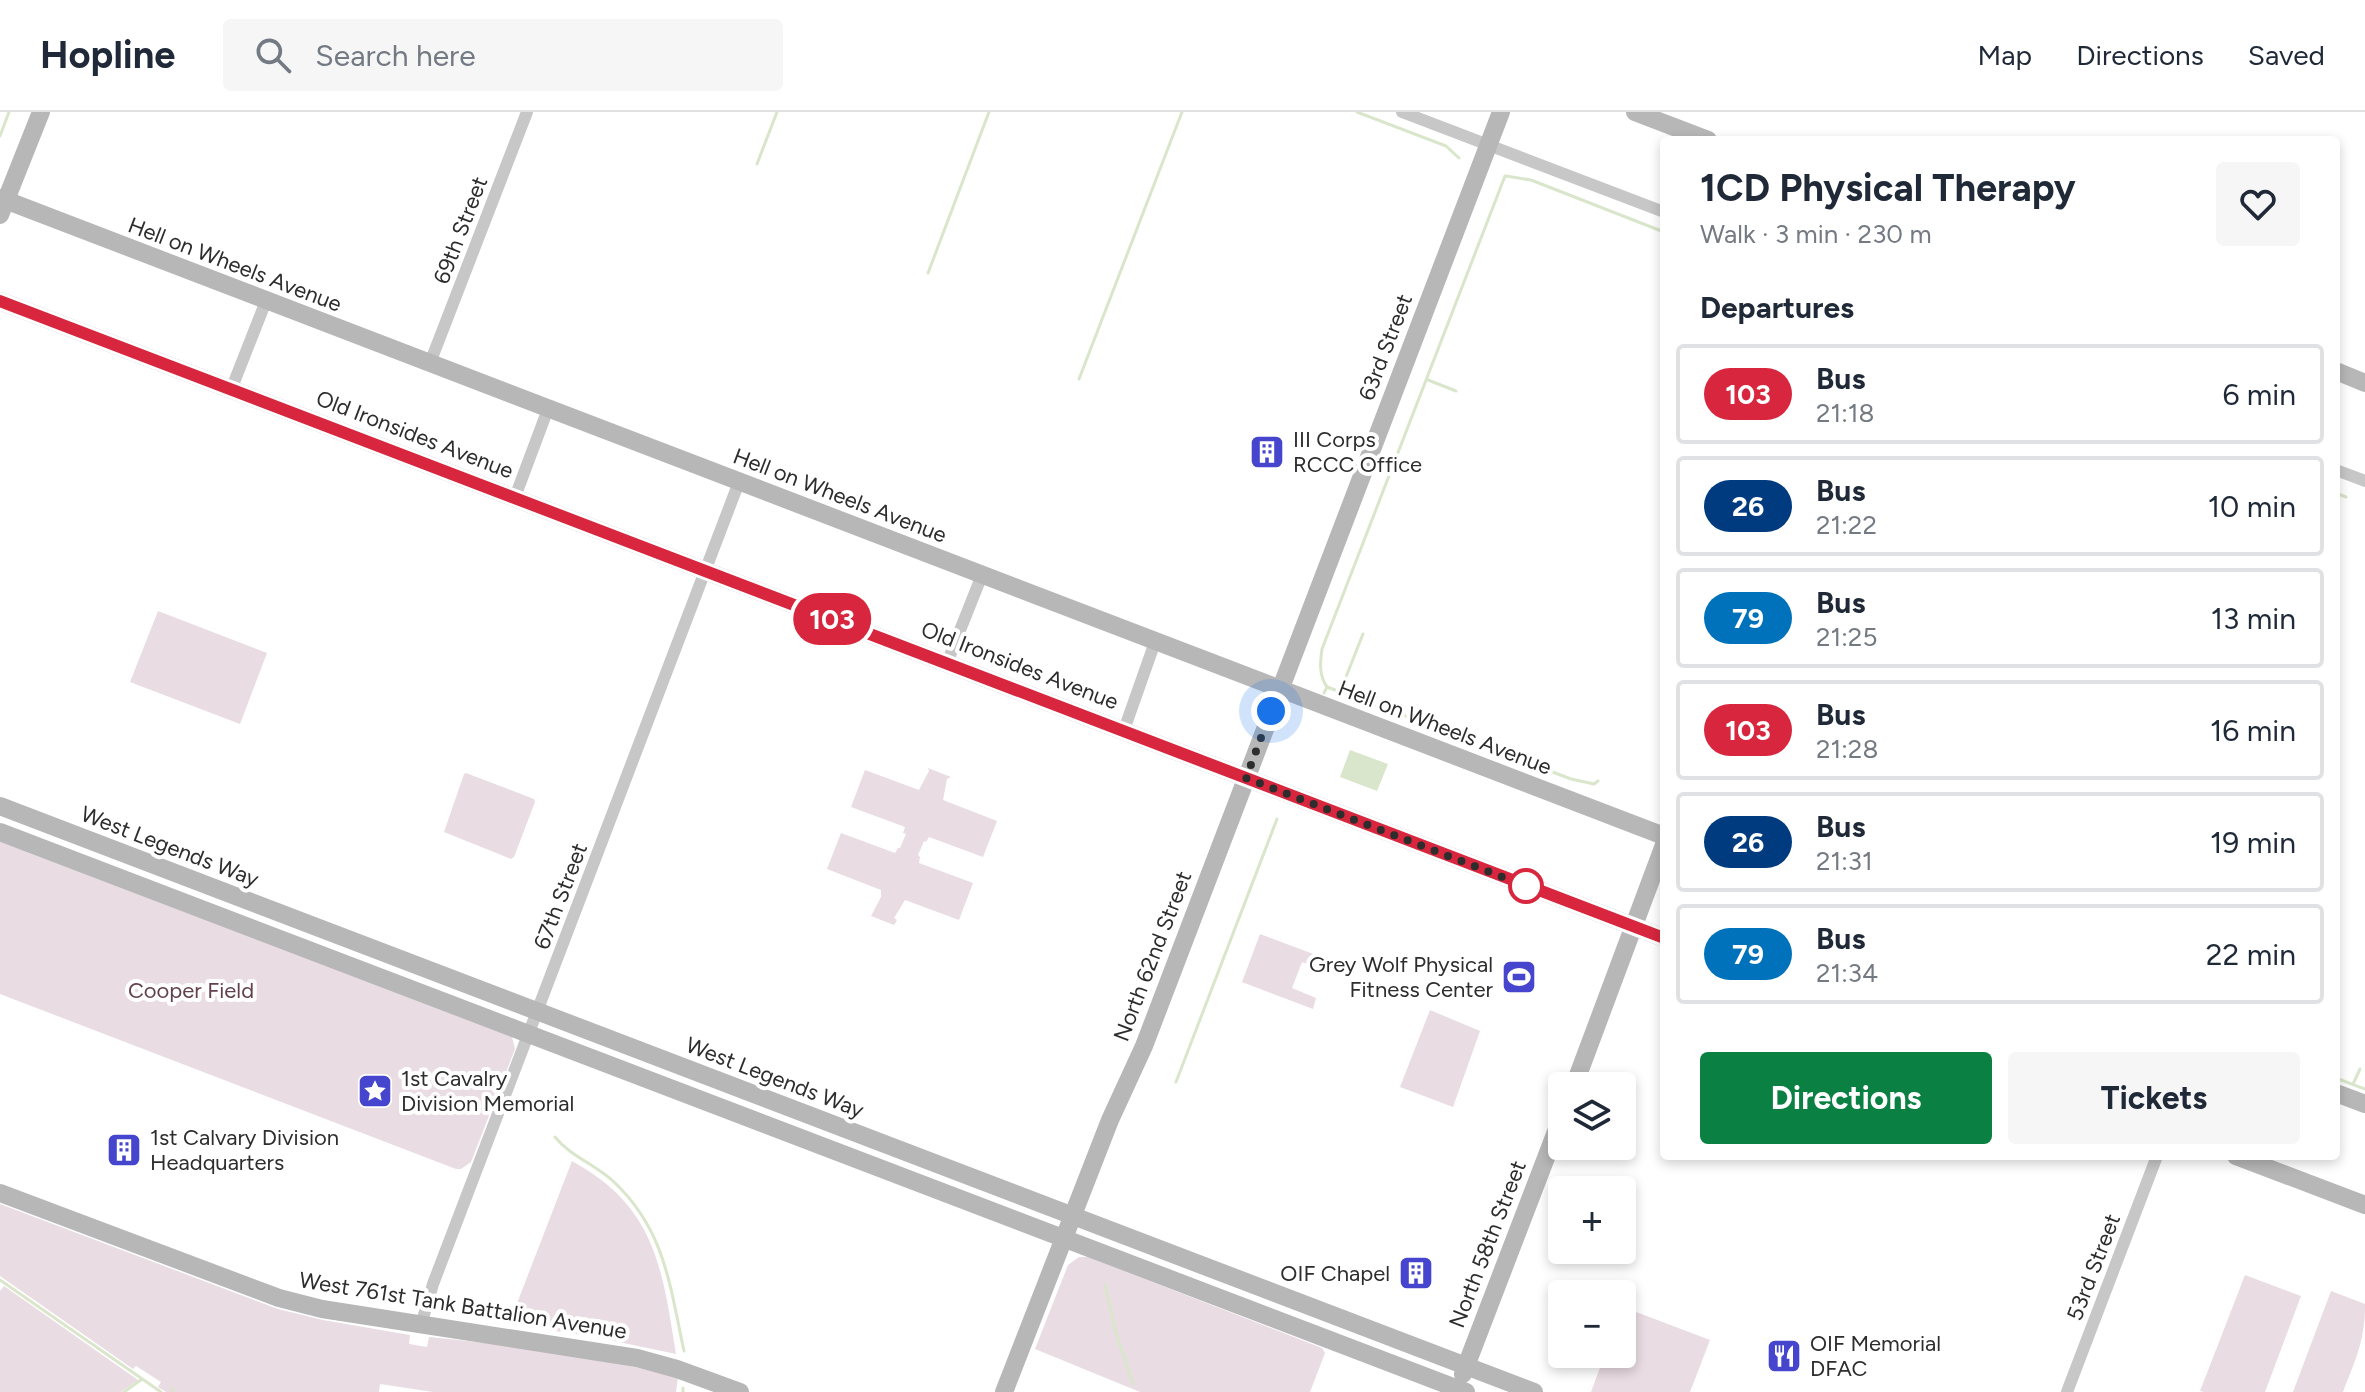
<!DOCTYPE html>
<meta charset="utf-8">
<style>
body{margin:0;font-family:Figtree,sans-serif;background:#f6f6f7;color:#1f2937;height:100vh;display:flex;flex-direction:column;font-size:30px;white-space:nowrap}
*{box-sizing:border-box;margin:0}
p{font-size:26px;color:#747a83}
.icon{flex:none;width:44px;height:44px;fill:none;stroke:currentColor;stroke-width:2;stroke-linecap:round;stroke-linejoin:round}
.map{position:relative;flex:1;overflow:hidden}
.side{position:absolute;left:1660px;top:24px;width:680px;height:1024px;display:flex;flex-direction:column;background:#fff;border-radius:8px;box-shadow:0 4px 12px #0003}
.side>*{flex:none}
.badge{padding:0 16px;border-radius:26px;font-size:28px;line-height:52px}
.buttons{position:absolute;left:1548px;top:960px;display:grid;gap:16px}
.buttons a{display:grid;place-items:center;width:88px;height:88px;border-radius:8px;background:#fff;box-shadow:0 4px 12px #0003;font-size:40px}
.you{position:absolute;width:40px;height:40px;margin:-20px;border:6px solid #fff;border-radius:50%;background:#1a73e8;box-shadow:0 0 0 12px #1a73e833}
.map>.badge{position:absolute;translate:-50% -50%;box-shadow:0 0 0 4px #fff}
h2{padding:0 40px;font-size:30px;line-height:72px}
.round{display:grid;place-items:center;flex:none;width:84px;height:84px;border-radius:8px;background:#f6f6f7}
.summary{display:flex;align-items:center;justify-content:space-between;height:136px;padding:0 40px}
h1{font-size:38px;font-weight:700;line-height:60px}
.button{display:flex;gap:16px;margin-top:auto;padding:16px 40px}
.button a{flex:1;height:92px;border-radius:8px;background:#0b8043;color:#fff;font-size:32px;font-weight:700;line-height:92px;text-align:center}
.button a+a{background:#f6f6f7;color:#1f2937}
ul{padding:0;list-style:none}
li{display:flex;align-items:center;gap:24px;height:100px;margin:0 16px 12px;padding:0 24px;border:4px solid #e0e1e3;border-radius:8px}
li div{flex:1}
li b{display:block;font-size:30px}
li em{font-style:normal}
li .badge{min-width:88px;font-weight:700;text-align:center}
header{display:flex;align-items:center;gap:48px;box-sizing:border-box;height:112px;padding:0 40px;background:#fff;border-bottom:2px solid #e0e1e3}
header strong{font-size:38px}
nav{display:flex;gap:44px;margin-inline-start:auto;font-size:28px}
.search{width:560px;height:72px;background:#f6f6f7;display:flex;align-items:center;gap:20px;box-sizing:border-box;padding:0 28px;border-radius:8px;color:#747a83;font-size:30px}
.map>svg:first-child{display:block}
</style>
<header>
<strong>Hopline</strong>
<div class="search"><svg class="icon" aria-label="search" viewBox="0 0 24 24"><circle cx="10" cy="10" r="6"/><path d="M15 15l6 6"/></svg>Search here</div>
<nav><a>Map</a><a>Directions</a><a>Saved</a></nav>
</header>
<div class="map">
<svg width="2365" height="1280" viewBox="0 0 2365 1280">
<rect width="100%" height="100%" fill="#fff"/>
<g fill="#e9dce2">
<path d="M158,499l109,42 -27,71 -110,-42z"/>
<path d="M928,656l23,9 -4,2 -4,21 54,21 -14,36 -54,-20 -3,5 -2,-1 -6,14 2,2 -1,6 54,20 -14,37 -54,-20 -11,18 3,2 -3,5 -23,-9 10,-19v-7l-54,-21 14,-36 54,20 3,-5h2l6,-14 -3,-1 2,-6 -54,-20 14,-37 54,20 10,-19z"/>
<path d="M466,661l68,26 1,3 -21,55 -3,2 -67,-27 20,-58z"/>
<path d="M0,727l512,198 3,12 -44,113 -10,7h-5l-456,-175z"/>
<path d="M1260,822l72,27 -6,10 -24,-9 -10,26 24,10 -3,11 -71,-27z"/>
<path d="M1430,898l50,21 -27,76 -53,-20z"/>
<path d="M572,1049c84,46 90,107 104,193l-81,-17 -86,-13z"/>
<path d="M0,1092l278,105 45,11 87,15 -1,9 18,3 2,-10c84,8 167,20 249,40l-2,15h-243l-53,-8 -1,8h-213l-8,-5 3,-5 -25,-16 -3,3 -133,-93z"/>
<path d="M1079,1145h9l234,91 3,5 -15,39h-170l-105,-43 33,-84z"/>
<path d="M2245,1163l56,21 -36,96h-61l-4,-1z"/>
<path d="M4,1174l134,94 -17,12h-121v-101z"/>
<path d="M2331,1179l34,13c0,37 -9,54 -22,88h-50z"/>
<path d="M1623,1195l87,33 -20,52h-99l14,-38h17z"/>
</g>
<path fill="#dae6cb" d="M1350,638l38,14 -11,27 -37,-14z"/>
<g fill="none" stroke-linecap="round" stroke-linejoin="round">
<g stroke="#dae6cb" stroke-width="3">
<path d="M1357,0l89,34 13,12"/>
<path d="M0,24l9,-24"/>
<path d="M757,52l20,-52"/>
<path d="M1506,64l25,4 133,52"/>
<path d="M928,161l61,-161"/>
<path d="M1079,267l103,-267"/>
<path d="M1428,268l28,11"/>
<path d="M2336,381l10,4"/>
<path d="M1327,575c-8,-11 -7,-24 -5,-38l183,-473"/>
<path d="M1340,580l23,-58"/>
<path d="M1324,581l3,-6 130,48"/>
<path d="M1500,640l71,27 23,5 4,-3"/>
<path d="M2336,966l29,11"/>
<path d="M1176,970l101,-263"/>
<path d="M2353,972l7,-15"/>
<path d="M555,1025c16,20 40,27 59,45 51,48 56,104 70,169"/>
<path d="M0,1168l161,112"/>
<path d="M1105,1173l11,48 17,51"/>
<path d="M124,1280l18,-13"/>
<path d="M172,1280l1,-3"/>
<path d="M683,1280v-4"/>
</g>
<g stroke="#c7c7c7" stroke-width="12">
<path d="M1402,0l262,100"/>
<path d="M430,251l97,-251"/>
<path d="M231,278l35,-89"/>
<path d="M2336,358l29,11"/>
<path d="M515,385l33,-88"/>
<path d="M947,551l35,-88"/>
<path d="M1124,618l31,-88"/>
<path d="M421,1213l12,-41 306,-802"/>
<path d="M2067,1280l90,-236"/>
</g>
<g stroke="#b7b7b7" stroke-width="18">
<path d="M1635,0l73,28"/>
<path d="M0,86l1664,638"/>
<path d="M0,103l41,-103"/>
<path d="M0,189l1664,637"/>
<path d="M2336,259l29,12"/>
<path d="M0,694l1534,586"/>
<path d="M0,720l1466,560"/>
<path d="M1574,974l90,-241"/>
<path d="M2336,981l29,11"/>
<path d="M2236,1044l129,49"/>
<path d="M0,1081l279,105 43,11 315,49 40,11 63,23"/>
<path d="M1463,1262l99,-258"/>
<path d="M1004,1280l106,-272 34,-74 357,-934"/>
</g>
</g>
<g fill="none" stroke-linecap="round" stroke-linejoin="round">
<g stroke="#fff" stroke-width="18">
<path id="line" d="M0,189l1664,637"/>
</g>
<use href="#line" stroke="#d7263d" stroke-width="12"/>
<path stroke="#2d2d2d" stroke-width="8" stroke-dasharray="0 14.4" d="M1271,599l-25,67 280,108"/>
</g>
<defs>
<g id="building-square" transform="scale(1.8)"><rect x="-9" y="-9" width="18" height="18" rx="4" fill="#4545ce" stroke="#fff"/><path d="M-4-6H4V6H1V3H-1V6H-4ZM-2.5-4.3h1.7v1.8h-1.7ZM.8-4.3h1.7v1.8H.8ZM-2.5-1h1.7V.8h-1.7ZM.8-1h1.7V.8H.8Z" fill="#fff"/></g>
<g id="stadium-square" transform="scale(1.8)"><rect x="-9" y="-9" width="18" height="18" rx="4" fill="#4545ce" stroke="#fff"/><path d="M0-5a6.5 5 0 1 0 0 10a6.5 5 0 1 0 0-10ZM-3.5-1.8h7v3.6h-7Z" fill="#fff"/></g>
<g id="sight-square" transform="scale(1.8)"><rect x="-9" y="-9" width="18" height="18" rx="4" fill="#4545ce" stroke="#fff"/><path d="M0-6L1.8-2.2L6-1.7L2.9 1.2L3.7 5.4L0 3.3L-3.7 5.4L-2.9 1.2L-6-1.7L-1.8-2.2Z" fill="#fff"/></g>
<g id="restaurant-square" transform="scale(1.8)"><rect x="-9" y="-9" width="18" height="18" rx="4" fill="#4545ce" stroke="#fff"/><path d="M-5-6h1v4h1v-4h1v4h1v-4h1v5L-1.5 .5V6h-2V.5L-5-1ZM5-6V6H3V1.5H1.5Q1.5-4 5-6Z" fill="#fff"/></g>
</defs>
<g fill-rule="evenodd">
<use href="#building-square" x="1267" y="340"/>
<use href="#stadium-square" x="1519" y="865"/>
<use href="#sight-square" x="375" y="979"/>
<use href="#building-square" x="124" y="1038"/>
<use href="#building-square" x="1416" y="1161"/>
<use href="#restaurant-square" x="1784" y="1244"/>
</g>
<circle fill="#fff" stroke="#d7263d" stroke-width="4" cx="1526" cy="774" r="16"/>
<g text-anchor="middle" stroke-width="8" stroke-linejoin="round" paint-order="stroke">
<g font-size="22" fill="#2d2d2d" stroke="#fff">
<text transform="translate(460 118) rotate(-69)" y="8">69th Street</text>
<text transform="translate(235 152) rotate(21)" y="8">Hell on Wheels Avenue</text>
<text transform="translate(1385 235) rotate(-69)" y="8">63rd Street</text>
<text transform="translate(415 322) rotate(21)" y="8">Old Ironsides Avenue</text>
<text transform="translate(840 383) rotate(21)" y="8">Hell on Wheels Avenue</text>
<text transform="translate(1020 553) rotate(21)" y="8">Old Ironsides Avenue</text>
<text transform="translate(1445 615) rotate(21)" y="8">Hell on Wheels Avenue</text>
<text transform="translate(170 734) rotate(21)" y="8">West Legends Way</text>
<text transform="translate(560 784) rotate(-69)" y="8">67th Street</text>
<text transform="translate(1152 844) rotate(-69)" y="8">North 62nd Street</text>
<text transform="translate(775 965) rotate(21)" y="8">West Legends Way</text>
<text transform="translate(1487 1132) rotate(-69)" y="8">North 58th Street</text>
<text transform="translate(2093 1155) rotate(-69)" y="8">53rd Street</text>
<text transform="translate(463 1193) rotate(9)" y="8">West 761st Tank Battalion Avenue</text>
</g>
<g font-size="22" fill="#2d2d2d" stroke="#fff" text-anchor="start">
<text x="1293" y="335">III Corps<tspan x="1293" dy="25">RCCC Office</tspan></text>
<text x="1493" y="860" text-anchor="end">Grey Wolf Physical<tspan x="1493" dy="25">Fitness Center</tspan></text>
<text x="401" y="974">1st Cavalry<tspan x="401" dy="25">Division Memorial</tspan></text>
<text x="150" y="1033">1st Calvary Division<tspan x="150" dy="25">Headquarters</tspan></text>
<text x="1390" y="1169" text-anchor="end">OIF Chapel</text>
<text x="1810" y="1239">OIF Memorial<tspan x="1810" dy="25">DFAC</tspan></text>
</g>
<g font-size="22" fill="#63404e" stroke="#fff">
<text x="191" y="886">Cooper Field</text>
</g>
</g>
</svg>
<div class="buttons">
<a><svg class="icon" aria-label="layers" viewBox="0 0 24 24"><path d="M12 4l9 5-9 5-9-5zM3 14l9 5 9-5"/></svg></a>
<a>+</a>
<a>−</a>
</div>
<div class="you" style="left:1271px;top:599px"></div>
<b class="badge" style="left:832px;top:507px;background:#d7263d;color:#fff">103</b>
<section class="side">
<div class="summary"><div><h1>1CD Physical Therapy</h1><p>Walk · 3 min · 230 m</p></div><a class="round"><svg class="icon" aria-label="heart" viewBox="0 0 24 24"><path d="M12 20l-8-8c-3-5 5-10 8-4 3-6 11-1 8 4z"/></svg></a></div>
<h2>Departures</h2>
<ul>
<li><span class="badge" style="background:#d7263d;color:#fff">103</span><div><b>Bus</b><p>21:18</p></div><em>6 min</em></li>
<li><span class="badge" style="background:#003b80;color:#fff">26</span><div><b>Bus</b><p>21:22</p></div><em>10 min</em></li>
<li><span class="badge" style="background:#0072bc;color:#fff">79</span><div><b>Bus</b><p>21:25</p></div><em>13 min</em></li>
<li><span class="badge" style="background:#d7263d;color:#fff">103</span><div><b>Bus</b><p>21:28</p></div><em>16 min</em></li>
<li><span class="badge" style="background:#003b80;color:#fff">26</span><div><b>Bus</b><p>21:31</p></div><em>19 min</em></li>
<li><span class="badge" style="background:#0072bc;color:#fff">79</span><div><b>Bus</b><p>21:34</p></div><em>22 min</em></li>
</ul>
<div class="button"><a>Directions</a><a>Tickets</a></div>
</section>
</div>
